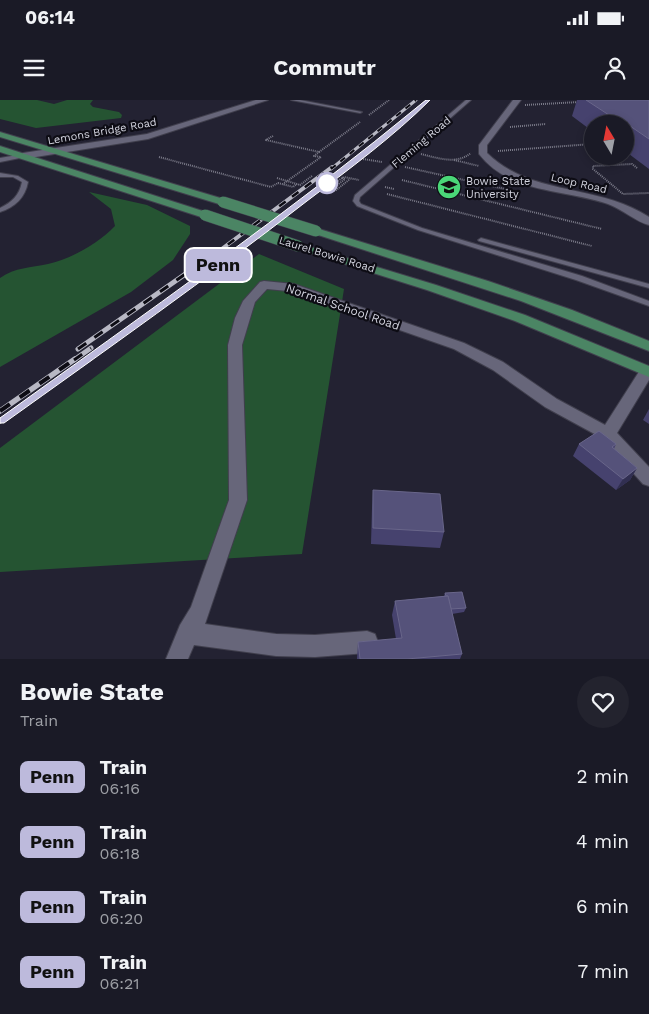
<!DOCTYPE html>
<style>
body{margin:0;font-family:"Work Sans",sans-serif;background:#23232e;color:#f1f3f6;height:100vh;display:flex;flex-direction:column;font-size:19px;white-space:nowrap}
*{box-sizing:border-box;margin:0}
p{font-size:16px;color:#9fa1a7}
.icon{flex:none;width:28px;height:28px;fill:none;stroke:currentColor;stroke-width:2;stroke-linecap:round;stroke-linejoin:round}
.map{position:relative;height:559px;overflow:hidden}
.side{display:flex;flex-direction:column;background:#1a1a26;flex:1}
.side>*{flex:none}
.badge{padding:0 10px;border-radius:8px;font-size:18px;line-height:32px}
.needle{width:32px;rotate:350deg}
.fabs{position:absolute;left:584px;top:15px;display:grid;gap:10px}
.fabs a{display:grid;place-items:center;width:50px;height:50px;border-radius:50%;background:#1a1a26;box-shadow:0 2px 8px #0003,0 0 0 1px #383843;font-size:25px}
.map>.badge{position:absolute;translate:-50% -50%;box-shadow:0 0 0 2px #fff}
.round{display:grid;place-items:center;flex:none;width:52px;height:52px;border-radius:26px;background:#23232e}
.overview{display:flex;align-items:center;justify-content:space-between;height:85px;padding:0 20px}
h1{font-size:24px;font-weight:700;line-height:38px}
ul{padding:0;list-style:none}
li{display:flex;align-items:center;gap:15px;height:65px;padding:0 20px}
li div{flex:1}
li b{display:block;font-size:19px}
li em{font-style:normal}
li .badge{min-width:55px;font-weight:700;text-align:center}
.status{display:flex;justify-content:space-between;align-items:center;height:35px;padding:0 25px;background:#1a1a26;direction:ltr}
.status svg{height:14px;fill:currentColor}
header{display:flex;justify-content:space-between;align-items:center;height:65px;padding:0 20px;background:#1a1a26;font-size:22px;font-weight:700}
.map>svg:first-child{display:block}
</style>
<div class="status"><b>06:14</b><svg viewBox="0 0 49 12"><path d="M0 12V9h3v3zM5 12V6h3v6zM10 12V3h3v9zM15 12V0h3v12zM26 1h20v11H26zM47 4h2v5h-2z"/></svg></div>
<header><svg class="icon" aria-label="menu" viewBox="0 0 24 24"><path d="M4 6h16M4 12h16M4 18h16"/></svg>Commutr<svg class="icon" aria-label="person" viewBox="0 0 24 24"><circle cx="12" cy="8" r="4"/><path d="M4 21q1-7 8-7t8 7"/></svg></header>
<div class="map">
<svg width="649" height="559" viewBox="0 0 649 559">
<rect width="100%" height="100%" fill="#232232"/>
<g fill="#255432">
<path d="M0,0h37l17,4 13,-4h26l-3,4 3,3 26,5 3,3 -1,3 -85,10 -36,-9z"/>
<path d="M89,92l58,13 43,21v8l-17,26 -42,32 -131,75v-89c15,-11 31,-10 48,-14 23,-5 51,-21 67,-38l-4,-17z"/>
<path d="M259,154l85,35 -42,265 -302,18v-124z"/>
</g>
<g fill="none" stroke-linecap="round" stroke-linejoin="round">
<g stroke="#403f4d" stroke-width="2">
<g id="service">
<path d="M291,0h9l62,12 -2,1z"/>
<path d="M466,0h5l-111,97 -1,4 2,3 61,24 160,48 67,25v5l-73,-26 -158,-50 -61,-24 -4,-5 2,-6z"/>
<path d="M23,54l3,2 -1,1 -25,5v-4z"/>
<path d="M0,73l18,3 10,6c-3,16 -13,25 -28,30v-4c12,-6 19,-12 22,-26l-9,-5h-13z"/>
<path d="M481,138l168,46v4l-170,-47 -1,-1z"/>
</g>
</g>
<g stroke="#403f4d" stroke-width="2">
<g id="minor">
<path d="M256,0h12l-120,39 -125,20 -4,-3 4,-3 124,-19z"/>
<path d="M513,0h8l-34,45v8c45,44 110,30 162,64v8c-13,-3 -27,-16 -41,-21 -44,-15 -98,-10 -129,-50v-9z"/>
<path d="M264,181l30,3 170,59 39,19 54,37 48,26 37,-58h7v13l-32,53 32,34v19l-6,-2 -41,-46 -57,-31 -52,-37 -39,-21 -166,-58 -21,-2 -12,13 -13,43 5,155 -42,124 71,10 39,1 52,-4 8,3 3,8 -3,8 -8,3 -52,4 -39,-1 -82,-11 -6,14h-22l14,-34 11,-18 38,-107 -1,-155 7,-27 8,-17 17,-19z"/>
</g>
</g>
<g stroke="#403f4d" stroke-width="2">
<g id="primary">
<path d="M0,32l227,68 1,2 -1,2h-8l-219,-67z"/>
<path d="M0,46l209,67 1,2 -1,2h-8l-201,-65z"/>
<path d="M316,128l172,53 84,29 77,31v10l-128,-50 -209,-68 -1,-2 1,-2z"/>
<path d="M298,143l138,42 89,30 124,51v11l-134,-56 -88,-31 -133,-42 -2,-2z"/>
</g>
</g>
<g stroke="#7b7b89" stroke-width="2" stroke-dasharray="1 1" stroke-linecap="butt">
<path d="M525,5l54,-3"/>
<path d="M369,15l20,-15"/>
<path d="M510,27l36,-3"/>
<path d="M273,36l-7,4 53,12 -5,4 7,1 -38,27"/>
<path d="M592,37l-2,1 2,1"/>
<path d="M498,51l94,-7"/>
<path d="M319,52l41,-30"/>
<path d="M421,54c17,4 35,11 50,-1"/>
<path d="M159,57l112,30 7,-4 15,4 4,-3"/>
<path d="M363,59l19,3"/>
<path d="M454,60l25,6"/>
<path d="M405,67l109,24"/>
<path d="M637,68l-5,-4 -39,2v3l30,25 26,-1"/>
<path d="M277,78l23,7 12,-9"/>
<path d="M342,78l3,1 -14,11 4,1 15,-12"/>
<path d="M402,80l200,49"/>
<path d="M331,85l13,-8 15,3"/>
<path d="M385,87l9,2"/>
<path d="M387,94l205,52"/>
</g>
<use href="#service" fill="#67667a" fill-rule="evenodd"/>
<use href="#minor" fill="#67667a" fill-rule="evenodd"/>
<use href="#primary" fill="#4b8564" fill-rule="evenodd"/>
<g stroke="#b8b8c4" stroke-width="3">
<g id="rail-far3">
<path d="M331,69l85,-69"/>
<path d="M345,69l83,-69"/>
</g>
</g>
<g stroke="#b8b8c4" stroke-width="4">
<g id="rail-far2">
<path d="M215,154l117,-87"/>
<path d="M234,154l112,-87"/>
</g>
</g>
<g stroke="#b8b8c4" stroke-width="5">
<g id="rail-far1">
<path d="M78,249l139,-97"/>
<path d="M74,260l17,-12"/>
<path d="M87,260l149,-108"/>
</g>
</g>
<g stroke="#b8b8c4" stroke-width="5.5">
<g id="rail">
<path d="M0,311l75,-52"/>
<path d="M0,321l89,-62"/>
</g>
</g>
<use href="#rail-far3" stroke="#0d0c14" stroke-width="2" stroke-dasharray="6" stroke-linecap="butt"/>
<use href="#rail-far2" stroke="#0d0c14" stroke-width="2.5" stroke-dasharray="8" stroke-linecap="butt"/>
<use href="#rail-far1" stroke="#0d0c14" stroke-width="3" stroke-dasharray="10" stroke-linecap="butt"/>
<use href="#rail" stroke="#0d0c14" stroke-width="4" stroke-dasharray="12" stroke-linecap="butt"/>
<g stroke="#403f4d" stroke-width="12" stroke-linecap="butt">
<g id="primary-bridge">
<path d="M223,102l93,29"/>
<path d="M205,115l93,31"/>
</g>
</g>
<use href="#primary-bridge" stroke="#4b8564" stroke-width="11"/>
</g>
<g fill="#46426e">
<path d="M577,0h72v69l-24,-18v-27h-33v7l-20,-15z"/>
<path d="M649,309v15l-6,-4z"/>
<path d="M579,344h37l-2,5 23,19 -7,12 -14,10 -43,-34z"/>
<path d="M373,390l71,42 -4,16 -69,-4 1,-37z"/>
<path d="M445,493l21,15 -2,4 -12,2 10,40 -2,5h-103l1,-17 38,-3 -4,-24 3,-14 49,-5z"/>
</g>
<path fill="#312f51" d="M637,368l-7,12 -14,10 7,-11z"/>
<g fill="#55527a" stroke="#69668a">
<path d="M586,0h63v39l-32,-22h-5z"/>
<path d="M599,331l17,13 -4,3 25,21 -14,11 -44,-35z"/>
<path d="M373,390l67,4 4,38 -71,-4z"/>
<path d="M462,492l4,16 -15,1 -3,-13h-2l-1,-3z"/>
<path d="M448,496l14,58 -55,5h-47l-2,-17 44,-4 -7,-37z"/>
</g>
<path fill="#bdbadc" stroke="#fff" d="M426,0h4c-36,36 -82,70 -123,101 -99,77 -201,149 -303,222h-4v-5c143,-103 289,-205 426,-318z"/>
<defs>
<g id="university-disc" transform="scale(1.25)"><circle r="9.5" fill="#4ad778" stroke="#0d0c14"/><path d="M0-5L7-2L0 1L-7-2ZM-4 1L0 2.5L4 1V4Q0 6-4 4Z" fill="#111"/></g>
</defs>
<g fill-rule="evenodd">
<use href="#university-disc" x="449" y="87"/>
</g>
<circle fill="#fff" stroke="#bdbadc" stroke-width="2.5" cx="327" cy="83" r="10"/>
<g text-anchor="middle" stroke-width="4.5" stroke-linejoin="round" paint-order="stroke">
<g font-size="11" fill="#d3d4df" stroke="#0d0c14">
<text transform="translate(102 31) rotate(-10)" y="4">Lemons Bridge Road</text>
<text transform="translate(421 42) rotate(-40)" y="4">Fleming Road</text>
<text transform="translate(579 83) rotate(13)" y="4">Loop Road</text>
<text transform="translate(327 154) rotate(17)" y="4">Laurel Bowie Road</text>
</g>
<g font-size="11" fill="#d3d4df" stroke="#0d0c14" text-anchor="start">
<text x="466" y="85">Bowie State<tspan x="466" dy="13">University</tspan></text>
</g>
<g font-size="12" fill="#d3d4df" stroke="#0d0c14">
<text transform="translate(343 207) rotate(19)" y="4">Normal School Road</text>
</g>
</g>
</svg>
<div class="fabs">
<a><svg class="needle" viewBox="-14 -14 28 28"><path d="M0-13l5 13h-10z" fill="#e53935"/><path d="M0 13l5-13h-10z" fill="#9fa1a7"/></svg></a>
</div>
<b class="badge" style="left:218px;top:165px;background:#bdbadc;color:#111">Penn</b>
</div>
<section class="side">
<div class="overview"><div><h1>Bowie State</h1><p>Train</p></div><a class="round"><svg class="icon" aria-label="heart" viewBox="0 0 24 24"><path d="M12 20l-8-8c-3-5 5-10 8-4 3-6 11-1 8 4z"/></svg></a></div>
<ul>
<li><span class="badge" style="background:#bdbadc;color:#111">Penn</span><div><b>Train</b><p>06:16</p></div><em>2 min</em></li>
<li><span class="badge" style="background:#bdbadc;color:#111">Penn</span><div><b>Train</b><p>06:18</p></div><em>4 min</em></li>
<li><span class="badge" style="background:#bdbadc;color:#111">Penn</span><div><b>Train</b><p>06:20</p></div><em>6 min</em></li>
<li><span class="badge" style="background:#bdbadc;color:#111">Penn</span><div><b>Train</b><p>06:21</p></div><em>7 min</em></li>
</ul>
</section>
